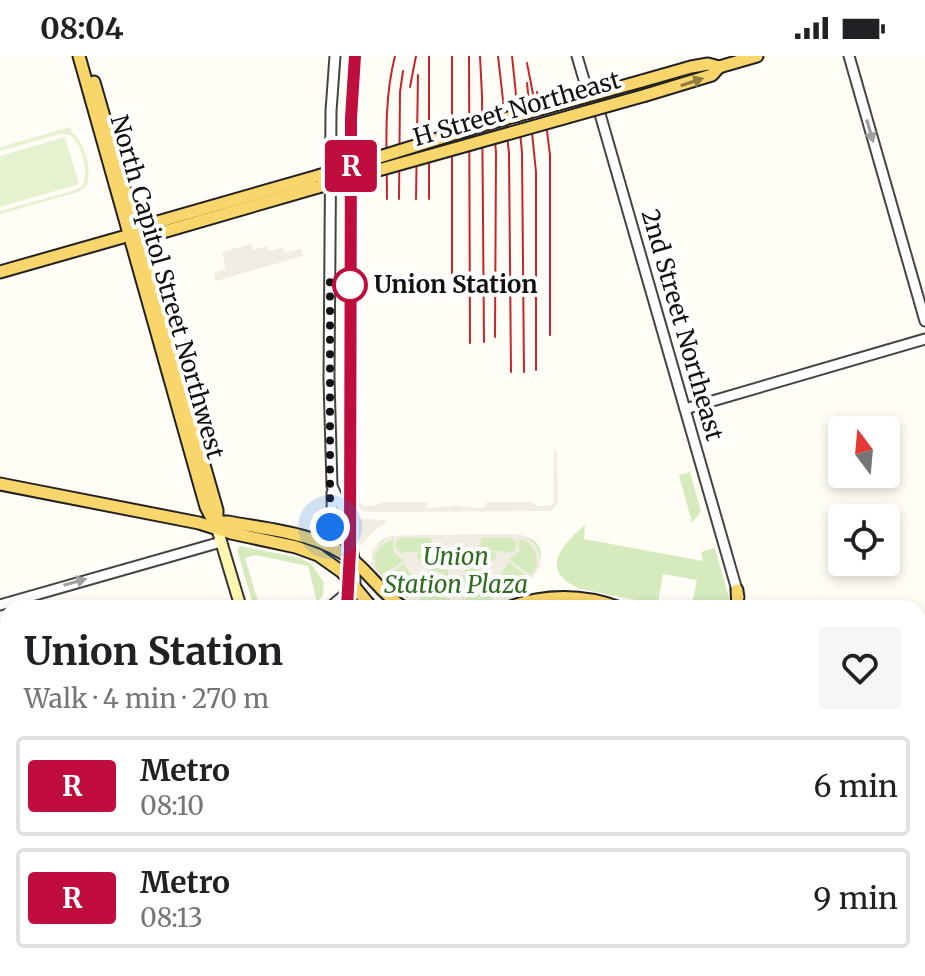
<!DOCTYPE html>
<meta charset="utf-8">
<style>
body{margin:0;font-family:Merriweather,serif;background:#f6f6f6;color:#202124;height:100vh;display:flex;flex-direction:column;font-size:30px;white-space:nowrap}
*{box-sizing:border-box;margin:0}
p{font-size:26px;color:#757577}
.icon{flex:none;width:44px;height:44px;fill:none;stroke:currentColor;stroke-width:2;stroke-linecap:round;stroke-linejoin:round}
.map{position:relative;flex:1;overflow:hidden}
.panel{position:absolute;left:0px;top:544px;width:926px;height:376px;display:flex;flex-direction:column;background:#fff;border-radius:24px 24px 0 0;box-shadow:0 4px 12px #0003}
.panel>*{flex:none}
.badge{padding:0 16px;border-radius:6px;font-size:28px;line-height:52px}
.needle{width:52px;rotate:344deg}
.tools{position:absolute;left:828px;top:360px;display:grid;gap:16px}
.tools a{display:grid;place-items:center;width:72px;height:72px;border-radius:8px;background:#fff;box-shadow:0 4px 12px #0003;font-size:40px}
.you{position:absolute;width:40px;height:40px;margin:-20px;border:6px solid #fff;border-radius:50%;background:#1a73e8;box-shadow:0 0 0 12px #1a73e833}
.map>.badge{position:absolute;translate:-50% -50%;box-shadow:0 0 0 4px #fff}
.round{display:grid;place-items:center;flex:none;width:84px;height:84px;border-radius:8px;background:#f6f6f6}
.summary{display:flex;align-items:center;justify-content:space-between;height:136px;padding:0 24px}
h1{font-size:38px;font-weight:700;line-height:60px}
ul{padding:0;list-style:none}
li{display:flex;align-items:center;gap:24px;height:100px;margin:0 16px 12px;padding:0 8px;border:4px solid #e0e0e0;border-radius:8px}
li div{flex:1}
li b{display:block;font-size:30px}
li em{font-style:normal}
li .badge{min-width:88px;font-weight:700;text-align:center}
.status{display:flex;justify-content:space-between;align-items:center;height:56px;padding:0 40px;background:#fff;direction:ltr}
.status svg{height:22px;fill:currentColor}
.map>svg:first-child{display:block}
</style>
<div class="status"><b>08:04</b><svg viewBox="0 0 49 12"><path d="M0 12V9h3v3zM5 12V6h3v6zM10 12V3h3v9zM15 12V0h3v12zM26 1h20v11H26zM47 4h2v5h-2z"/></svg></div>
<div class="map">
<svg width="925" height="920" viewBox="0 0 925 920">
<rect width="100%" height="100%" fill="#fffdf5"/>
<g fill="#d5ebbd" fill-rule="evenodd">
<path d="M690,416l11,39 -9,12 -13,-48z"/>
<path d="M585,469l-1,14 119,22 -2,-9 14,-4 17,60h-56l-95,-19c-42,-17 -21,-43 4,-64zM663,518l34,6 -6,28 -33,-6z"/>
<path d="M513,478c58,5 13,64 -18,73 -9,3 -72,3 -80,-1 -26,-10 -67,-52 -25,-70z"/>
<path d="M240,490l60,12 11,6 13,18 -1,13 -6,7 -9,-36 -53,-11 -10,3 15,50h-6l-17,-58z"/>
<path d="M220,912h230l1,8h-226z"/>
</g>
<g fill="#e6f2cf">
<path d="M71,71v5c14,9 22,39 15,55l-8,5 -78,22v-3l76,-21 7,-5c6,-14 -1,-41 -13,-50l-10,-1 -60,17v-4z"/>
<path d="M65,81l14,47 -79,23v-51z"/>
</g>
<g fill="#f1ede2" fill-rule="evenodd">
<path d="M251,188l2,6 14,-4 2,5 14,-4 2,6 16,-4 2,7 -87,25 -2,-8 12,-4 -4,-17z"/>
<path d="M554,394h3l1,53 -7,8 -183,1 -6,-1 -3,-5 -1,-41 2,39 5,2 12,-1 5,-3h45l1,7 20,-3 2,3 1,-3h10l2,3 1,-3h5l7,3 1,-2 6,2 4,-7h44l5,4h13l4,-2z"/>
<path d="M354,405v33l-3,16 9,9 24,1 3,2 -14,10 -17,18 -11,-44v-35l4,15z"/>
<path d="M513,478l12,2 11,9 5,13 -1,9 -18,23 -29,18h-10l12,-5 -7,-13 -25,9v9h-13v-9l-25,-9 -7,13 11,5h-11l-30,-19 -14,-17 -3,-9 4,-16 15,-11zM404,481l27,1 1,9 5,6 -5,6 -8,-8 -24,2 -5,-8 3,-6zM509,481l8,6 -2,8 -12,2 -1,-2h-14l-8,9 -5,-7 5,-6 1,-9zM393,483l1,14 10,8 -23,14 -5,-6 -2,-12 6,-11zM519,483l9,3 8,10 1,14 -6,10 -22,-17 10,-8zM491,496l5,1v5l-15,12 -15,5 -2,10 -9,4 -6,-4 -3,-10 -17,-6 -12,-11v-5h5l12,12 14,5v5h17v-5l14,-5zM509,506l20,16 -25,20 -9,-15zM404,508l14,20 -10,14 -16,-10 -9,-11z"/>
<path d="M309,912h55l1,8h-68l13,-4z"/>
</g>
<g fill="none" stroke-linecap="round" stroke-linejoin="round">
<g stroke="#444" stroke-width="13">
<g id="tertiary">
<path d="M577,0l10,34 13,24 139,483"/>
<path d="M849,0l76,265"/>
<path d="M685,353l240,-70"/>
<path d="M317,484c18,-11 15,-28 15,-47"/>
<path d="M0,549l221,-63"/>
<path d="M329,552l26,-22v-23l-7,-34 -4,-17 -12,-26 -3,-107 2,-268 4,-55"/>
<path d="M0,573l8,13"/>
<path d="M0,689l8,27"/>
<path d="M0,843l8,-2"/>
<path d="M64,912l2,8"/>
</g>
</g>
<g stroke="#333" stroke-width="14">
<g id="secondary">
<path d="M217,472l24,80"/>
<path d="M0,687l8,-2"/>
<path d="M918,901l7,-2"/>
<path d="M170,920l5,-8"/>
</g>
</g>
<g stroke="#222" stroke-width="15">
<g id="primary">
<path d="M79,0l127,451 11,21"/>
<path d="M642,25l49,-14 17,-3 11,3 38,-11"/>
<path d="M94,26l123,428v18"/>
<path d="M646,39l66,-20 7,-8"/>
<path d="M134,179l15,1 169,-49"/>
<path d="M0,216l130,-37 17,-10 171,-49"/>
<path d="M0,428l199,39 32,10 65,14 22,8 24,17 30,36"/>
<path d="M212,466h16c43,8 91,11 126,39 18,15 29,34 50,47"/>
<path d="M737,534l1,18"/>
<path d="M508,552c35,-14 76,-14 112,0"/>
<path d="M580,552h13"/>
<path d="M918,614l7,1"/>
<path d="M918,857l7,-7"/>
<path d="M918,877l7,-6"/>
<path d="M837,920l19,-8"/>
<path d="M867,920l10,-8"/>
</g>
</g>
<use href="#tertiary" stroke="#fff" stroke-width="9"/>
<use href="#secondary" stroke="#fff6b0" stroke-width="10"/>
<use href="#primary" stroke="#f9d66b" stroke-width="11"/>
<g stroke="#c4262e" stroke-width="2">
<path d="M469,0l1,287"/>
<path d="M480,0l2,40 2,246"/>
<path d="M498,0l11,97 2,219"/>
<path d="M512,0l10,96 2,220"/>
<path d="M527,7l6,31"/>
<path d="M527,27l9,89v198"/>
<path d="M410,31l6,-31"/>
<path d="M537,36l9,31 4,32v180"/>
<path d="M492,57l4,39 -1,185"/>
<path d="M342,102l6,-102"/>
<path d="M387,143c0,-48 -4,-96 8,-143"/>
<path d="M399,143l1,-107 3,-21"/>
<path d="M416,143l2,-124"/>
<path d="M429,143v-143"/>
<path d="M452,237v-237"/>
</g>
<g stroke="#222" stroke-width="15" stroke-linecap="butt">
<g id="primary-bridge">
<path d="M318,120l165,-51 159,-44"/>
<path d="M318,131l328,-92"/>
</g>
</g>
<use href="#primary-bridge" stroke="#f9d66b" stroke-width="11"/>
</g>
<defs><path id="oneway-solid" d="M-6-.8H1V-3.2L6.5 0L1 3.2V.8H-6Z" transform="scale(2)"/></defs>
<use fill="#917d42" href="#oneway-solid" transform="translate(692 26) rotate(-18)"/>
<g fill="#a0a0a0">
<use href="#oneway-solid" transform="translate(870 75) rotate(74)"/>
<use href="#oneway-solid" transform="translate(75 526) rotate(-16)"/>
</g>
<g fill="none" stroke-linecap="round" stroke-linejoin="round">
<g stroke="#fff" stroke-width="18">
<path id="line" d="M347,552l3,-57 1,-433 4,-62"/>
</g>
<use href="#line" stroke="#bf0d3e" stroke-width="12"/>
<path stroke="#111" stroke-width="8" stroke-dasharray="0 14.4" d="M330,471v-248l20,6"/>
</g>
<circle fill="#fff" stroke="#bf0d3e" stroke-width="4" cx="350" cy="229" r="16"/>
<g text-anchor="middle" stroke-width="8" stroke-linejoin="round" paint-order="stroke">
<g font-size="24" fill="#111" stroke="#fff">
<text transform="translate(517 53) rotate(-16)" y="8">H Street Northeast</text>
<text transform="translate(167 231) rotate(74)" y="8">North Capitol Street Northwest</text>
<text transform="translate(682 269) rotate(74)" y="8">2nd Street Northeast</text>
</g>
<g font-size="24" font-weight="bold" fill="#111" stroke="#fff" text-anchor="start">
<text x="374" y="237">Union Station</text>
</g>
<g font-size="24" font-style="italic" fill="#2f6b1f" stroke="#fff">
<text x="456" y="509">Union<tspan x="456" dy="28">Station Plaza</tspan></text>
</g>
</g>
</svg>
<div class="tools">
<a><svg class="needle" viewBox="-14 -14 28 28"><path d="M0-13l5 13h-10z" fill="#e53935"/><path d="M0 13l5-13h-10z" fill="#757577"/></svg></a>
<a><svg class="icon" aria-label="locate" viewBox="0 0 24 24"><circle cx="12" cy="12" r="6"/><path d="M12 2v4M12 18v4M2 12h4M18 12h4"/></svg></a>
</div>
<div class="you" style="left:330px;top:471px"></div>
<b class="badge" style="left:351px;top:110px;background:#bf0d3e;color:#fff">R</b>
<section class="panel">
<div class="summary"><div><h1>Union Station</h1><p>Walk · 4 min · 270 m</p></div><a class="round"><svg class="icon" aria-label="heart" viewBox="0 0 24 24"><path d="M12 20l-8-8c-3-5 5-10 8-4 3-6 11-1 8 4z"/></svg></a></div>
<ul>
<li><span class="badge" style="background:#bf0d3e;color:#fff">R</span><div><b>Metro</b><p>08:10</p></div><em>6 min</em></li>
<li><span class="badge" style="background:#bf0d3e;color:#fff">R</span><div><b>Metro</b><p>08:13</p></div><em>9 min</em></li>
</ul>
</section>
</div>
